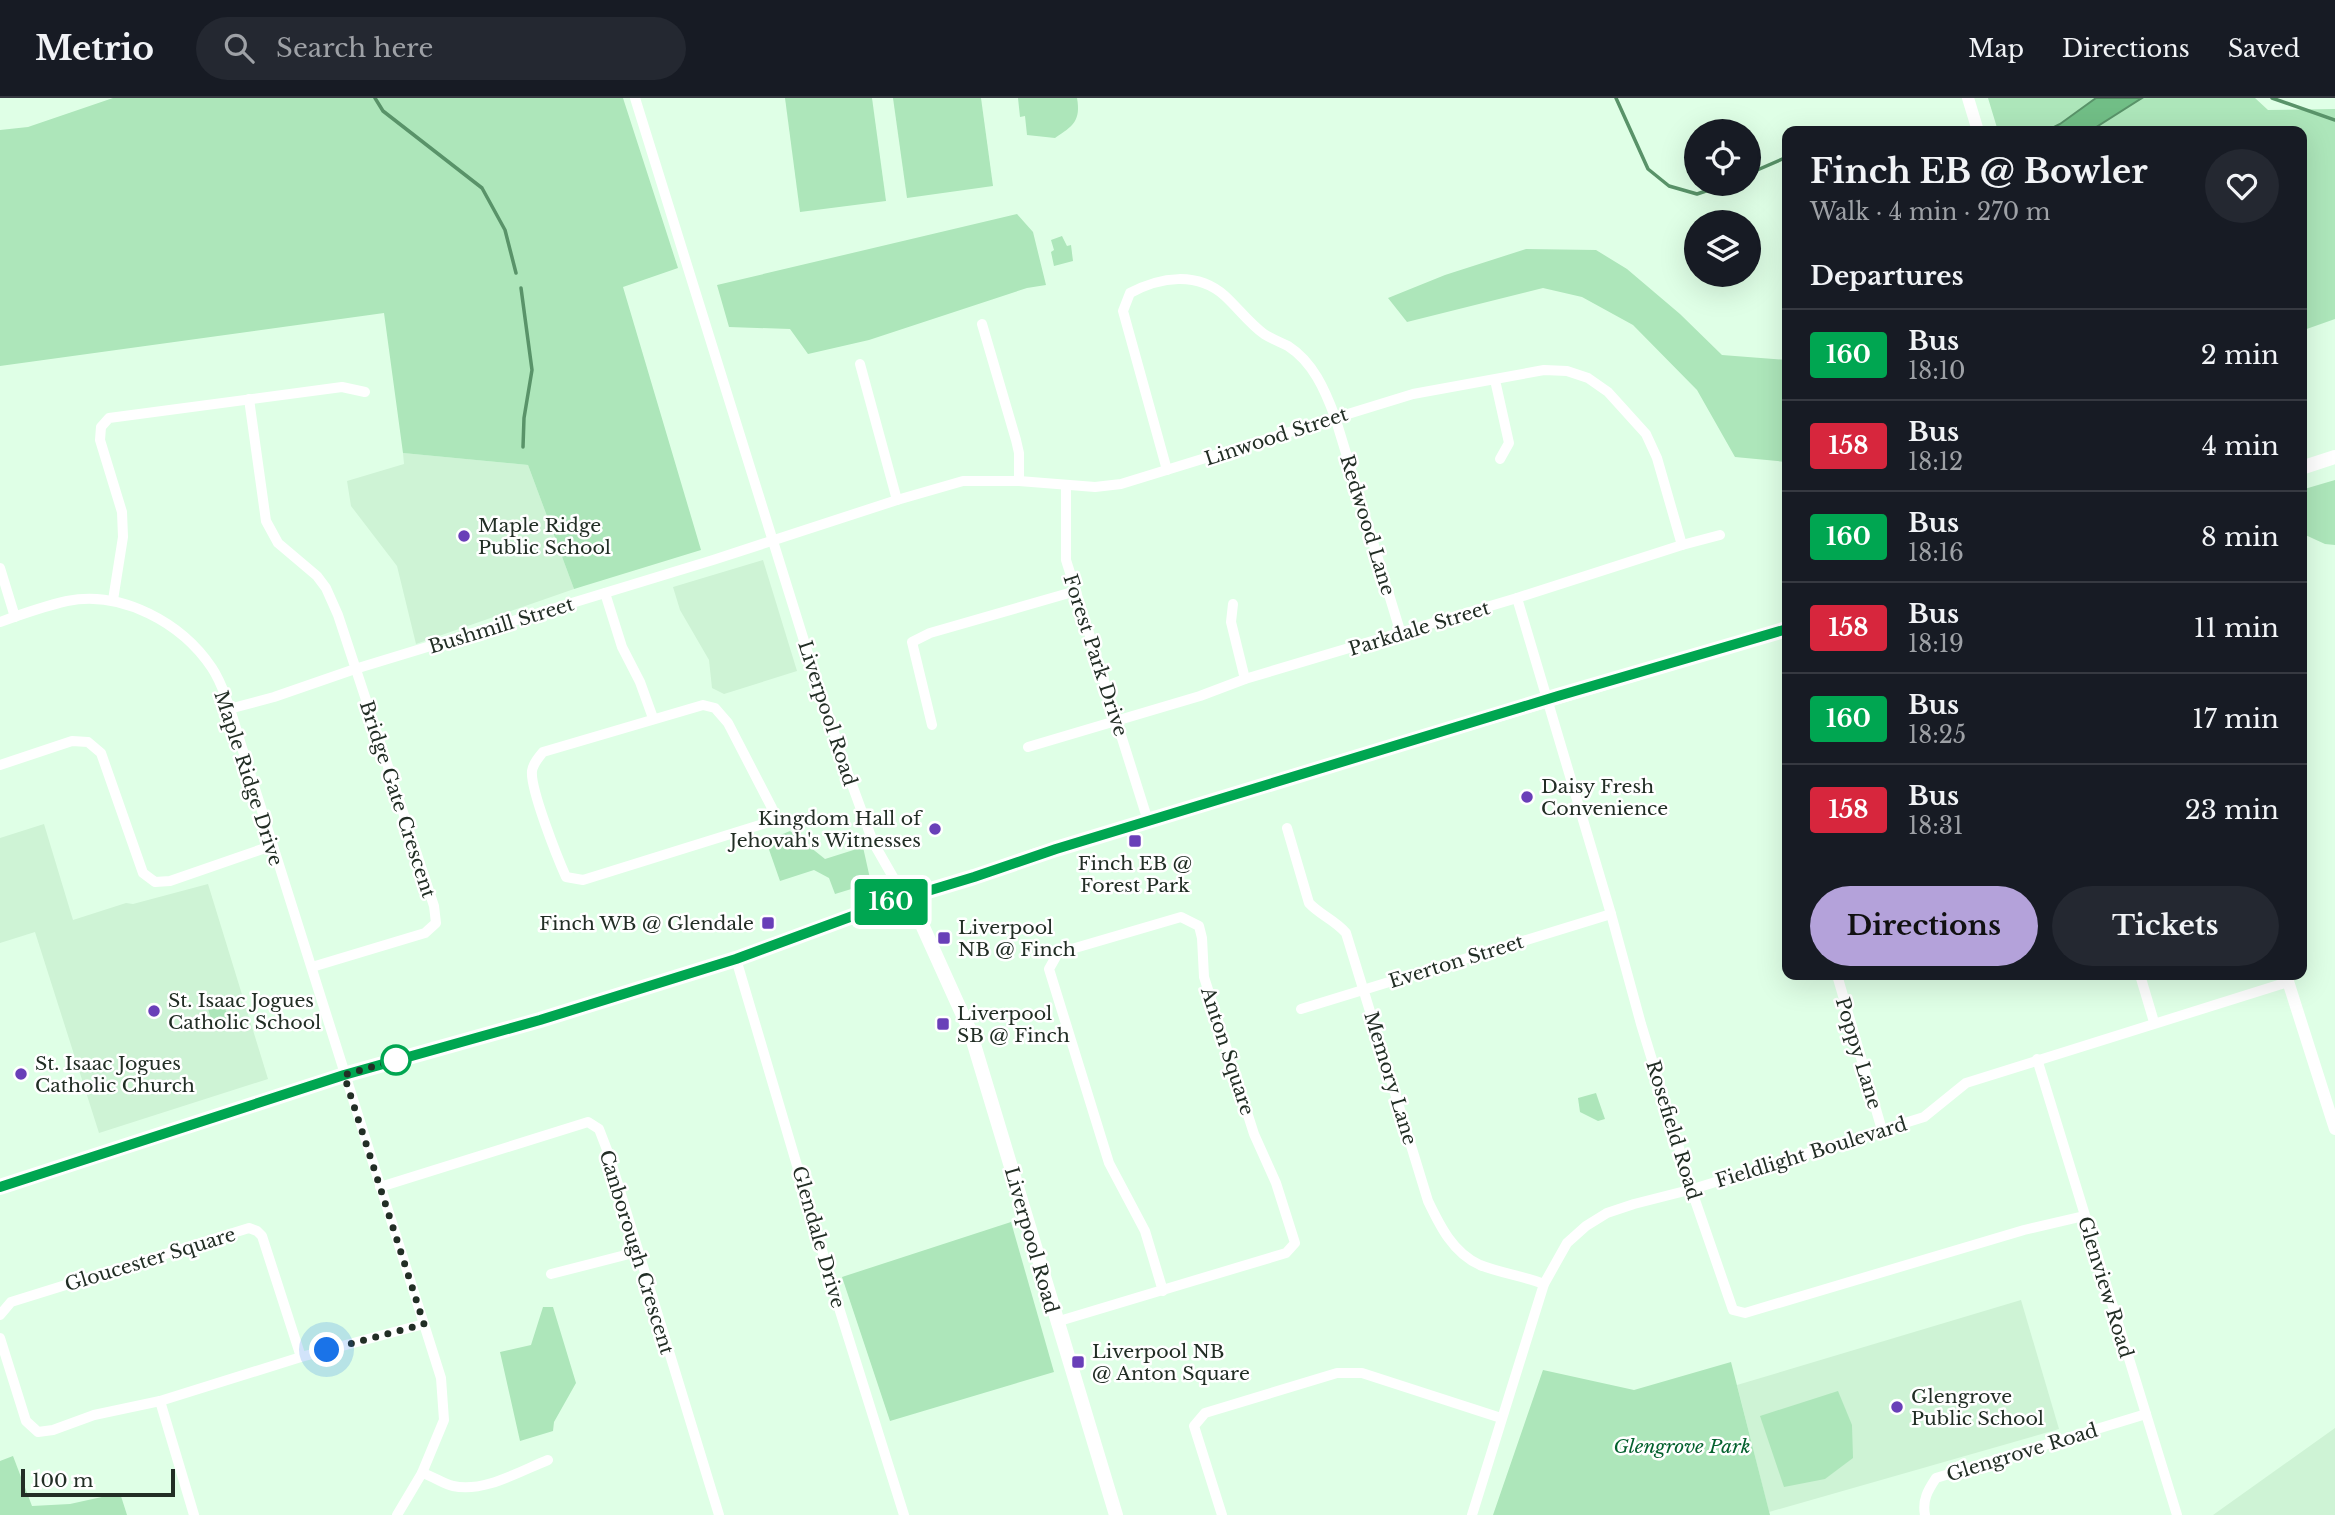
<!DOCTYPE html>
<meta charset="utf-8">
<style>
body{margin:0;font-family:"Libre Baskerville",serif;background:#242831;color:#f1f3f6;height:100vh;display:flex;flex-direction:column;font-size:26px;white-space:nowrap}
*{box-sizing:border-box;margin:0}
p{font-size:23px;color:#9ea1a6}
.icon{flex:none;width:38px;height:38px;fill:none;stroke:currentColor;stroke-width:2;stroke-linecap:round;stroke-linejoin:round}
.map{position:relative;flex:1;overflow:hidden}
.panel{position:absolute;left:1782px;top:28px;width:525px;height:854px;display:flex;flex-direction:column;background:#171b24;border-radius:14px;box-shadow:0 7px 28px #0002}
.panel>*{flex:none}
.badge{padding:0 14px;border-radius:5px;font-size:24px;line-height:46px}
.controls{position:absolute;left:1684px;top:21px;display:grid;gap:14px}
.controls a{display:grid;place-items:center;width:77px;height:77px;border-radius:50%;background:#171b24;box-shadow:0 7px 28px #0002;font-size:35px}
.scale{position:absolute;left:21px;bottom:18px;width:154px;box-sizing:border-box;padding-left:7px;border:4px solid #222e25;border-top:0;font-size:19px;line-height:24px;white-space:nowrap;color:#222e25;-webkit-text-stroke:5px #fff;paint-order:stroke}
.you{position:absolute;width:35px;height:35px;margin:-18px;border:5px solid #fff;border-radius:50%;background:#1a73e8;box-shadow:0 0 0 10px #1a73e833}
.map>.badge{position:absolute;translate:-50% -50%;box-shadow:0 0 0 4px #fff}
h2{padding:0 28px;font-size:26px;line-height:63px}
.round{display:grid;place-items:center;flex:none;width:74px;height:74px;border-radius:37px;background:#242831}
.summary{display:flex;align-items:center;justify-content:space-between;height:119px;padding:0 28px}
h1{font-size:33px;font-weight:700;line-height:52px}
.button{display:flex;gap:14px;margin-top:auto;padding:14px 28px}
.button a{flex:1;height:80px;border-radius:42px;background:#b4a2da;color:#111;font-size:28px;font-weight:700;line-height:80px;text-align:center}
.button a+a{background:#242831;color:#f1f3f6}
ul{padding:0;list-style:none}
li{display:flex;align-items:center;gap:21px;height:91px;padding:0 28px;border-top:2px solid #363941}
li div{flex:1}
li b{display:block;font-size:26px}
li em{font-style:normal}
li .badge{min-width:77px;font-weight:700;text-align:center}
header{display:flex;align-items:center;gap:42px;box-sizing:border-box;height:98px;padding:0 35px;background:#171b24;border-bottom:2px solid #363941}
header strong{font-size:33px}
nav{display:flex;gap:38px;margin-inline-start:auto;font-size:24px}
.search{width:490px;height:63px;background:#242831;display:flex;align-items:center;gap:18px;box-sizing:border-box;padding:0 24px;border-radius:38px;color:#9ea1a6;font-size:26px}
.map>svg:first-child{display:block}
</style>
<header>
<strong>Metrio</strong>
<div class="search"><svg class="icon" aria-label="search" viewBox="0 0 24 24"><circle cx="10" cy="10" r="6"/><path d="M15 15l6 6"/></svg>Search here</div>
<nav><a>Map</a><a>Directions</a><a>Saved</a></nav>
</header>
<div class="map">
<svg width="2335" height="1417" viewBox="0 0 2335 1417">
<rect width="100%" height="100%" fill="#dfffe6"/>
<g fill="#cef3d5">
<path d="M403,355l125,12 46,124 -158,55 -19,-78 -46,-60 -4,-25 57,-17z"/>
<path d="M763,462l34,111 -73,23 -12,-6 -3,-28 -29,-50 -7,-23z"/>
<path d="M44,726l29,96 53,-17 7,1 75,-20 60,195 -169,54 -64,-201 -35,11v-105z"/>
<path d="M2021,1202l38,129 -290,83 -32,-127z"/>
<path d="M2335,1330v87h-122z"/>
</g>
<g fill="#ade6ba">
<path d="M113,0h510l55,170 -55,19 78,263 -127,39 -46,-124 -125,-12 -19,-140 -384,53v-236l28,-3z"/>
<path d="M785,0h87l14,103 -86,11z"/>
<path d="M893,0h88l12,88 -86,12z"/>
<path d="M1018,0h59c4,23 -4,28 -22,40l-28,-3 -2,-19 -5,1z"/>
<path d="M1988,0h267l13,12 67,-1v210l-34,12v-200h-303z"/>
<path d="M1017,116l16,18 13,53 -19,3 -158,52 -61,14 -18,-25 -61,-2 -12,-42z"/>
<path d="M1062,138l5,10 4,-1 2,16 -19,5 -3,-14 3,-2 -3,-10z"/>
<path d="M1526,151l70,1 31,19 53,45 42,41 65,5v102l-52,-5 -38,-67 -64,-65 -51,-28 -39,-9 -136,34 -19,-24 57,-23z"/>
<path d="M2335,382v65l-10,-1 -24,-11v-43z"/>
<path d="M790,733l35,28 38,-12 8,36 -36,11 -6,-16 -15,-8 -34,11 -14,-40z"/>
<path d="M221,899l8,23 -16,5 -7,-23z"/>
<path d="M1596,995l9,26 -7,2 -18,-9 -2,-14z"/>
<path d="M1011,1124l43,150 -164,49 -48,-144z"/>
<path d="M543,1209h10l23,76 -22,39 -1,9 -33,10 -20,-89 31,-7z"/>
<path d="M1731,1264l39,153h-277l50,-145 91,20z"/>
<path d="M1838,1293l14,34 1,33 -28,21 -41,8 -24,-71z"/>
<path d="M13,1358l19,50 38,-2 50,-11 7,22h-127v-54z"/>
</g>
<path fill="#71be86" stroke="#599369" stroke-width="2" d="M2096,0h46l-52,33h-44l14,-7z"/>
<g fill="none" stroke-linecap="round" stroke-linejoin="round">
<g stroke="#599369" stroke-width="3.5">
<path d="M375,0l8,13 99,77 23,42 11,43"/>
<path d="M1616,0l32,71 21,17 28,8 30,-10"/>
<path d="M2272,0l63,22"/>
<path d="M1748,76l39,-17"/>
<path d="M521,190l11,82 -8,48 -1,29"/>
</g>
<g stroke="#fff" stroke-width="10">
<path d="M635,0l175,562 37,111 26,71 32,56"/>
<path d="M982,226l34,116 3,13v28"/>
<path d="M860,266l37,136"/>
<path d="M1495,282l14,63 -9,16"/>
<path d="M249,301l17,122 12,22 39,33 9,12 12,27 96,291 2,17 -11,10 -113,34"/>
<path d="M1167,372l-44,-159 7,-18c30,-16 67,-22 95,3 13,12 25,28 39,38 8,5 16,8 24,12 25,16 37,44 47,71l66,217"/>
<path d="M1066,387v75l82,261"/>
<path d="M0,470l15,49"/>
<path d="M605,495l17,54 18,35 13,36"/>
<path d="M1517,500l94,316 30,110 54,176 38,110 12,3 279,-83 60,-14"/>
<path d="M113,502l10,-63 -1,-25 -22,-72 1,-13 8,-9 233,-31 23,5"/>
<path d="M1233,506l-2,18 14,57"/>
<path d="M0,524c22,-8 45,-16 67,-21 55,-11 115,22 145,67 14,21 24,62 32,86l197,624 3,42 -22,53 -25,42"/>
<path d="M703,607l12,3 13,15 44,85 -6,15 -183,57 -17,-3c-8,-18 -36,-88 -34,-106 1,-7 6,-13 11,-19z"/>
<path d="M229,611l45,-12 81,-28 358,-109 184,-60 66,-19h56l76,6 26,-3 292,-90 131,-24 23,1 21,7 20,14 38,42 11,24 25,87"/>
<path d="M932,627l-20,-83 18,-9 146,-42"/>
<path d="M1028,649l172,-51 45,-17 272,-81 165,-53 38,-10"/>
<path d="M0,667l72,-24 16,1 13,11 42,120 12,9 15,-1 101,-35"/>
<path d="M1287,730l22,75c11,12 26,17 37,30l82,268c12,25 25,52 52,64 20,8 43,11 64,19"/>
<path d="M736,861l104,352 64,204"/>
<path d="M1837,877l45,155"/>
<path d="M2140,877l14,47"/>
<path d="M1301,911l310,-95"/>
<path d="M2037,961l140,456"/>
<path d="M380,1089l208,-65 11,7 10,26 110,360"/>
<path d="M551,1176l86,-22"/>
<path d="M0,1217l11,-13 238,-74 8,3 5,5 39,121"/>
<path d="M1056,1224l230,-69 9,-10 -19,-60 -22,-49 -50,-157 -2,-39 -3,-12 -18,-9 -123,36 -9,16 60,194 36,68 18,60"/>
<path d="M0,1240l26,83 12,11 15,-2 41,-15 66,-14 141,-44 123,-33"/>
<path d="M160,1303l34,114"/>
<path d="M422,1375c11,3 21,11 31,13 31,7 67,-15 95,-26"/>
<path d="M1222,1417l-28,-89 11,-13 132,-40h25l139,45"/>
<path d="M1472,1417l72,-231 23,-41 19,-17 21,-13 27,-9 59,-15 231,-72 42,-34 322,-101"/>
<path d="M1925,1417c-3,-15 3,-25 11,-37l210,-64"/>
</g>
<g stroke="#fff" stroke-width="12">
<path d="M1968,0l10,33"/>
<path d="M2286,877l49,154"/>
</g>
<g stroke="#fff" stroke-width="14">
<path d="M2301,370l34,-11"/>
<path d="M905,800l14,20 51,113 146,484"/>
<path d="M0,1089l344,-112 196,-55 196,-61 152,-56 86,-26 59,-21 307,-94 447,-133"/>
</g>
</g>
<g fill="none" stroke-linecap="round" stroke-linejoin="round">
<g stroke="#fff" stroke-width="16">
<path id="line" d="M0,1089l344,-112 196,-55 196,-61 152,-56 86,-26 82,-28 502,-153 229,-67"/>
</g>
<use href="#line" stroke="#00a651" stroke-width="10"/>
<path stroke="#222e25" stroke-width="7" stroke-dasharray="0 12.6" d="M327,1252l97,-26 -80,-249 52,-15"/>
</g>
<g fill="#693fb8" stroke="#fff" stroke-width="2.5">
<circle cx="464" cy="438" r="7"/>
<circle cx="1527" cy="699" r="7"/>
<circle cx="935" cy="731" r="7"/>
<rect x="1128" y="736" width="14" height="14" rx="3.5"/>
<rect x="761" y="818" width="14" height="14" rx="3.5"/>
<rect x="937" y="833" width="14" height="14" rx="3.5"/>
<circle cx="154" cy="913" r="7"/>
<rect x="936" y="919" width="14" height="14" rx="3.5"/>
<circle cx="21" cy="976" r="7"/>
<rect x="1071" y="1257" width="14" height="14" rx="3.5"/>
<circle cx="1897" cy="1309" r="7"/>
</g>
<circle fill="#fff" stroke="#00a651" stroke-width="3.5" cx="396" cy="962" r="14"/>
<g text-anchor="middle" stroke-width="5" stroke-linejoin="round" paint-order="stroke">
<g font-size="19" fill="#222e25" stroke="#fff">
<text transform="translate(1276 338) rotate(-18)" y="7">Linwood Street</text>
<text transform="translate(1368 427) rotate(73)" y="7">Redwood Lane</text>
<text transform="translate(501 527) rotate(-17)" y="7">Bushmill Street</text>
<text transform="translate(1419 530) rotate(-17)" y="7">Parkdale Street</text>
<text transform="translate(1096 557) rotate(72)" y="7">Forest Park Drive</text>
<text transform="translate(828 615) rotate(72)" y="7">Liverpool Road</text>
<text transform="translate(249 680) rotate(72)" y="7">Maple Ridge Drive</text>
<text transform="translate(398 701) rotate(72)" y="7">Bridge Gate Crescent</text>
<text transform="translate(1456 863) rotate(-17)" y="7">Everton Street</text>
<text transform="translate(1228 953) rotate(72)" y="7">Anton Square</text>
<text transform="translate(1859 955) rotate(73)" y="7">Poppy Lane</text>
<text transform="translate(1391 980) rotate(73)" y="7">Memory Lane</text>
<text transform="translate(1674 1032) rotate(73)" y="7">Rosefield Road</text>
<text transform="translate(1811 1054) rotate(-17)" y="7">Fieldlight Boulevard</text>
<text transform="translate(819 1139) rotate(74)" y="7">Glendale Drive</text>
<text transform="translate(1032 1142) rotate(74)" y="7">Liverpool Road</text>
<text transform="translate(637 1154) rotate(73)" y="7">Canborough Crescent</text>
<text transform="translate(150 1161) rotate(-17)" y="7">Gloucester Square</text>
<text transform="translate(2106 1189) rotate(73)" y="7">Glenview Road</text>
<text transform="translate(2022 1354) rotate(-17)" y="7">Glengrove Road</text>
</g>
<g font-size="19" fill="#222e25" stroke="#fff" text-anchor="start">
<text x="478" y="434">Maple Ridge<tspan x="478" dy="22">Public School</tspan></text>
<text x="1541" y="695">Daisy Fresh<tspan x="1541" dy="22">Convenience</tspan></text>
<text x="921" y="727" text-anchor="end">Kingdom Hall of<tspan x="921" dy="22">Jehovah's Witnesses</tspan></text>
<text x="1135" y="772" text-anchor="middle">Finch EB @<tspan x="1135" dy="22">Forest Park</tspan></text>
<text x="754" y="832" text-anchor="end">Finch WB @ Glendale</text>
<text x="958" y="836">Liverpool<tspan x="958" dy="22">NB @ Finch</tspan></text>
<text x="168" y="909">St. Isaac Jogues<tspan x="168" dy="22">Catholic School</tspan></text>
<text x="957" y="922">Liverpool<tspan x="957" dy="22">SB @ Finch</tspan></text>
<text x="35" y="972">St. Isaac Jogues<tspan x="35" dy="22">Catholic Church</tspan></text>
<text x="1092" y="1260">Liverpool NB<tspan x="1092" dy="22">@ Anton Square</tspan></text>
<text x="1911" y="1305">Glengrove<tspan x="1911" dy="22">Public School</tspan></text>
</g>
<g font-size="19" font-style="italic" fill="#04612e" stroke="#fff">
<text x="1682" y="1355">Glengrove Park</text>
</g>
</g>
</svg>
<div class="controls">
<a><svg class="icon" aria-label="locate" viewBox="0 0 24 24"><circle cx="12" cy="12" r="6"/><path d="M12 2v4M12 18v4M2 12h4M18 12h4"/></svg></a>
<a><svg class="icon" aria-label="layers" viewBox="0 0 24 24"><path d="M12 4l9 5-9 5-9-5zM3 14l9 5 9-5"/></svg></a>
</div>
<div class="scale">100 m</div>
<div class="you" style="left:327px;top:1252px"></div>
<b class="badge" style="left:891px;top:804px;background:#00a651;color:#fff">160</b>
<section class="panel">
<div class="summary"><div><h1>Finch EB @ Bowler</h1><p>Walk · 4 min · 270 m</p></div><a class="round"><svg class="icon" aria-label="heart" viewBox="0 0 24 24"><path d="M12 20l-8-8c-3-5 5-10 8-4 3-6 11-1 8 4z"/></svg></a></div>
<h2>Departures</h2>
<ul>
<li><span class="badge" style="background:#00a651;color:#fff">160</span><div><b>Bus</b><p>18:10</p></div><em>2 min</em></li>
<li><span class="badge" style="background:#d7263d;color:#fff">158</span><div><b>Bus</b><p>18:12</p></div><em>4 min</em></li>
<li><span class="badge" style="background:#00a651;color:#fff">160</span><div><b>Bus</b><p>18:16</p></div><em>8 min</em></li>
<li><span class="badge" style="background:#d7263d;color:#fff">158</span><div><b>Bus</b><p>18:19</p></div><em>11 min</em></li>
<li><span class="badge" style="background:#00a651;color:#fff">160</span><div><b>Bus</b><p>18:25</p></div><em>17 min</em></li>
<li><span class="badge" style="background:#d7263d;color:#fff">158</span><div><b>Bus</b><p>18:31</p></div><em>23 min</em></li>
</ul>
<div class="button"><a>Directions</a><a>Tickets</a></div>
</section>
</div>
